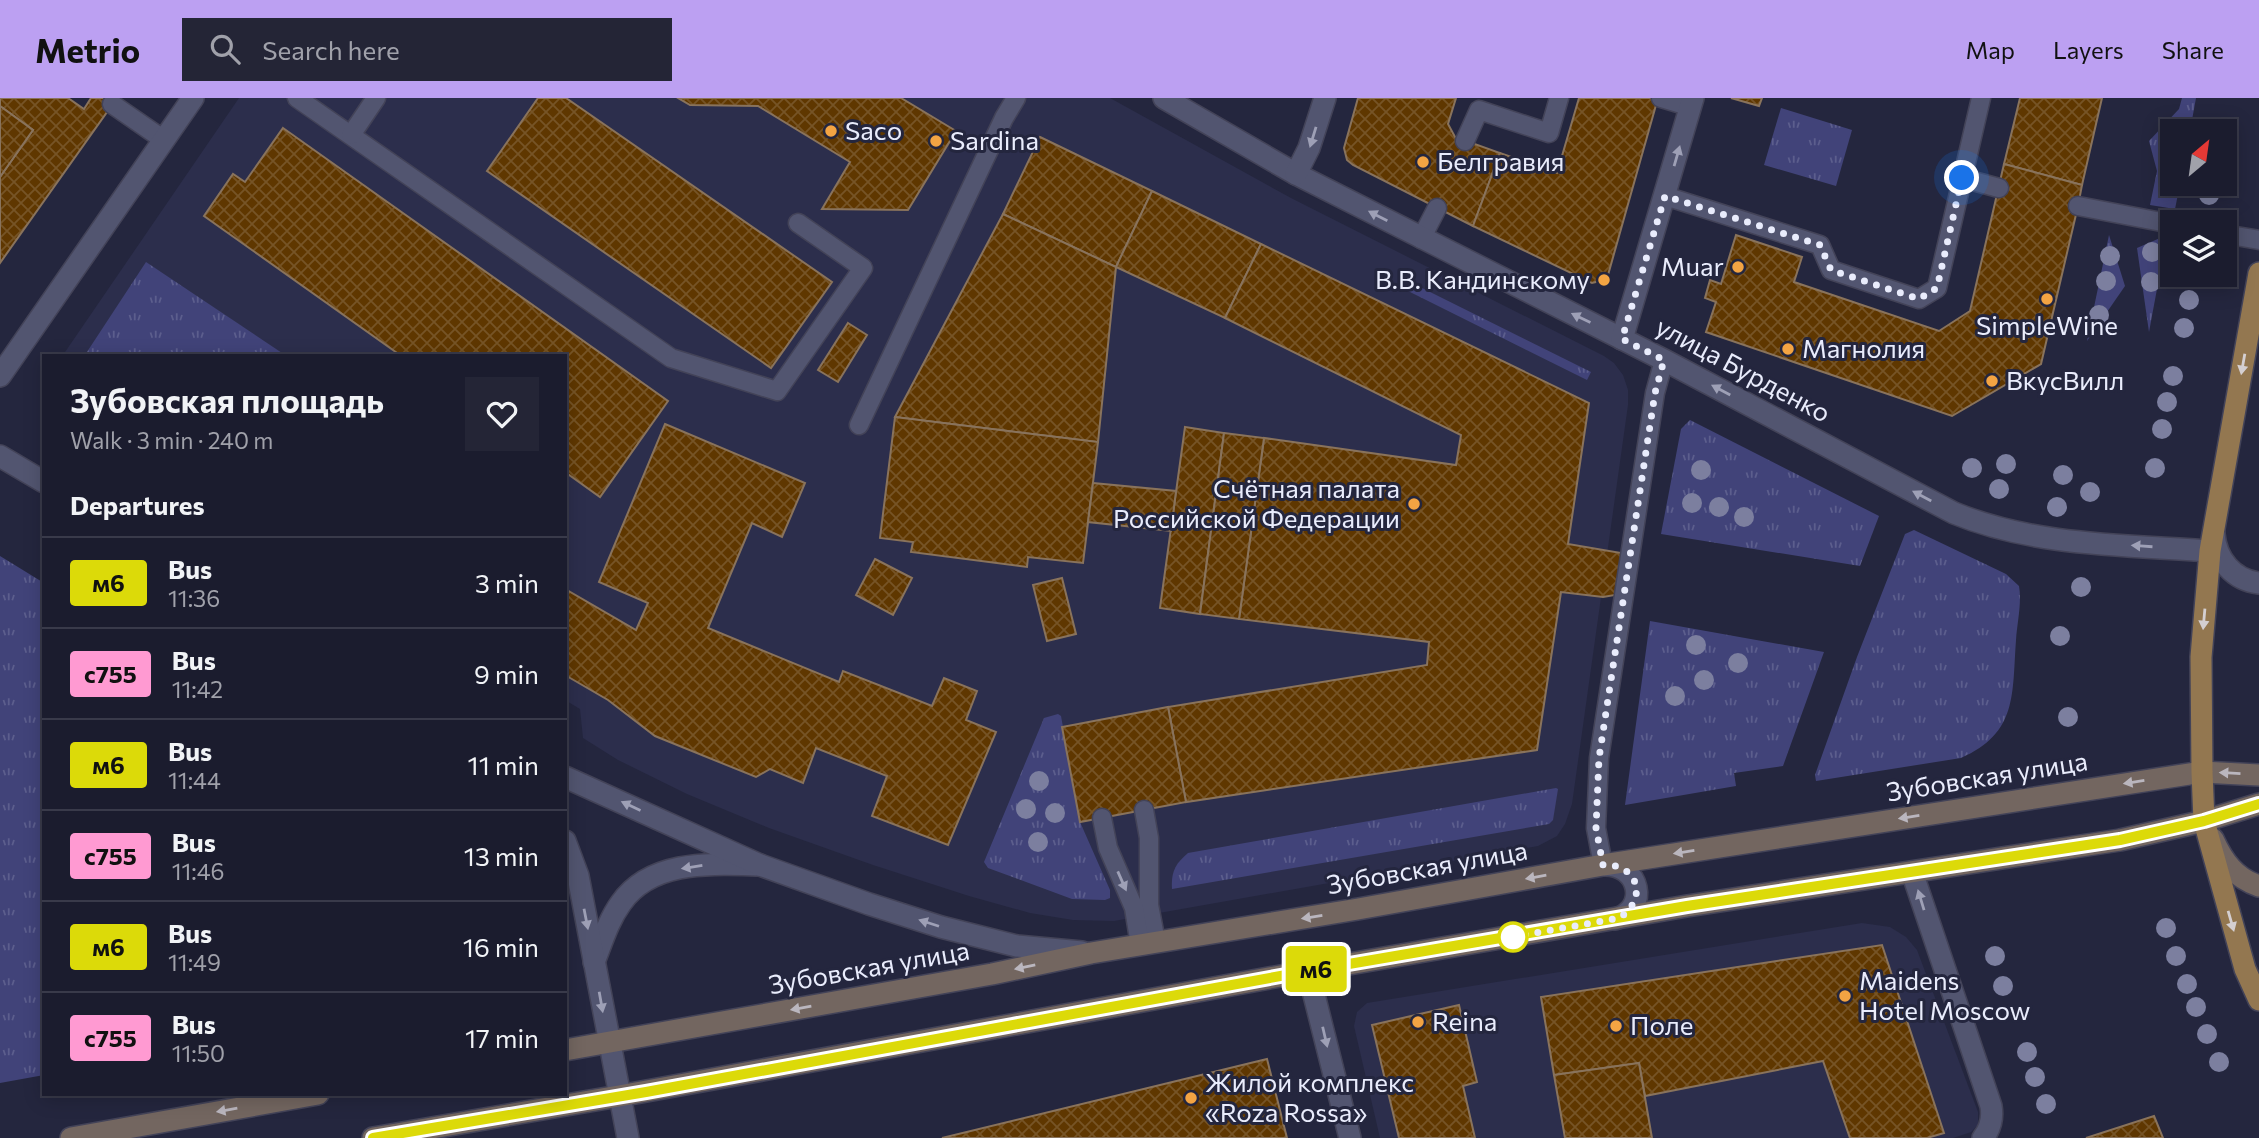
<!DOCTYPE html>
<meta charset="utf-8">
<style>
body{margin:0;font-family:Commissioner,sans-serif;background:#242536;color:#f1f3f6;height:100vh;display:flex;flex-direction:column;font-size:26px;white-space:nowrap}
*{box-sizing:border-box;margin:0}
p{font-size:23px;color:#a0a1aa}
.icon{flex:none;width:38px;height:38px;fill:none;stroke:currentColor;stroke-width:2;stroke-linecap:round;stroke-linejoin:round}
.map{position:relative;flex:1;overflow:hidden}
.panel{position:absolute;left:42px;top:256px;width:525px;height:742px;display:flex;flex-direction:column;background:#1b1c2e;border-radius:0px;box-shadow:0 4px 18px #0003,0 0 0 2px #393a4a}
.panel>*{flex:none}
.badge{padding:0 14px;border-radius:5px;font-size:24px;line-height:46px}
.needle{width:46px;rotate:29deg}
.fabs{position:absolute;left:2160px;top:21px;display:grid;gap:14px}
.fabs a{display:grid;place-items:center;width:77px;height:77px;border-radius:0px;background:#1b1c2e;box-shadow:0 4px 18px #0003,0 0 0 2px #393a4a;font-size:35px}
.you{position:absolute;width:35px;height:35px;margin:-18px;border:5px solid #fff;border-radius:50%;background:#1a73e8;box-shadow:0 0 0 10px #1a73e833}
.map>.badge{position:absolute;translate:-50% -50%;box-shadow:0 0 0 4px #fff}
h2{padding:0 28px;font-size:26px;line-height:63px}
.round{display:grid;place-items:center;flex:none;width:74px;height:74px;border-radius:0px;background:#242536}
.head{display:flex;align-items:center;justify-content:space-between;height:119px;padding:0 28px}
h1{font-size:33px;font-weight:700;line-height:52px}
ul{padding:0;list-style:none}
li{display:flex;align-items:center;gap:21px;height:91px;padding:0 28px;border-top:2px solid #393a4a}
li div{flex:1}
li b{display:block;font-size:26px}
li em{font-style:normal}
li .badge{min-width:77px;font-weight:700;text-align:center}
header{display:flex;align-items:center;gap:42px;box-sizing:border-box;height:98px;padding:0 35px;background:#bca0f2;color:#111}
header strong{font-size:33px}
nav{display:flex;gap:38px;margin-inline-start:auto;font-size:24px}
.search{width:490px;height:63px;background:#242536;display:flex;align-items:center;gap:18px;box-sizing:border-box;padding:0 24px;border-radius:0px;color:#a0a1aa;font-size:26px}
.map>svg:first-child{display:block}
</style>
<header>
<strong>Metrio</strong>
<div class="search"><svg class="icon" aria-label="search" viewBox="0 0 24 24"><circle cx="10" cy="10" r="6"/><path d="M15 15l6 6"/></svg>Search here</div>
<nav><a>Map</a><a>Layers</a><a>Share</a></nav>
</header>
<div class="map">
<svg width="2259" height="1040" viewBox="0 0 2259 1040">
<defs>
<pattern id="grass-tufts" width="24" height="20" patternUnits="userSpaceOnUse" patternTransform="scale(1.75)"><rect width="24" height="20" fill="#414379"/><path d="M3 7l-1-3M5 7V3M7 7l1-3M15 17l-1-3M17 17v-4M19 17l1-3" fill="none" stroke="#5c5e8d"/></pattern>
<pattern id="building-cross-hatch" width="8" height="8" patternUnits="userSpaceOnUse" patternTransform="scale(1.75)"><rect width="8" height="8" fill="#5f3700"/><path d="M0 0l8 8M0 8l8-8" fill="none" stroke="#765426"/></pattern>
</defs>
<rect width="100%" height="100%" fill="#24263e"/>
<g fill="#2c2e4c">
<path d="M239,0h871l181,100 313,158 10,7 9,12 5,15v15l-56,399 -7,20 -8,12 -19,10 -424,75 -41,-1 -43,-7 -61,-17 -96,-31 -104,-37 -82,-34 -69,-34 -35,-22 -3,-29 -15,-9v-345h-502z"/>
<path d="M1862,825l28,4 16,10 11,13 61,162v13l-7,7 -18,6h-573l-26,-112 3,-14 10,-9z"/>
</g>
<g fill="url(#grass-tufts)">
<path d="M2182,0h14l-6,33h-18v53h8l-5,25 -25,-4 7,-34 -8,-30 30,-32z"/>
<path d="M1781,10l71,22 -16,56 -72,-21z"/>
<path d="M2109,137l16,51 -38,55z"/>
<path d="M2167,137l-18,97 -12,-84z"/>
<path d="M146,164l139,93h-200z"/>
<path d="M1412,185l179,89 -4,8 -179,-89z"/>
<path d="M1690,322l189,96 -19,50 -199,-32 20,-105z"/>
<path d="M1914,432l92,44 13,12c3,17 -2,37 -3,54 -4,54 2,93 -55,118l-145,23 -1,-6 42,-118 48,-123z"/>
<path d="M0,458l44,27v492l-44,8z"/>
<path d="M1650,523l174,31 -41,114 -49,7 2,13 -111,19z"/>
<path d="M1058,616l3,2 19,106 30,68v8l-5,2 -33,-1 -84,-31 -4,-6 60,-144z"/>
<path d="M1556,690l2,1 -5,31 -4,4 -377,65c-1,-17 3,-25 16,-36z"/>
</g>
<g fill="url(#building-cross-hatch)" stroke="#89735c" stroke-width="2">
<path d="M0,0h68l16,11 7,-11h26l-117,165v-86l33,-47 -33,-24z"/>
<path d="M538,0h28l266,184 -61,86 -284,-197z"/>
<path d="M678,0h223l55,33 -48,79 -86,-1 28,-47 -92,-56 -68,-1z"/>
<path d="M1358,0h98l-8,26 7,13 45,16 -27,73 -120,-61 -6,-5 -3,-12z"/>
<path d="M1579,0h79l-50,177 -4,5 -12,3 -119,-57 27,-73 57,20z"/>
<path d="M1731,0h31l-3,8z"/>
<path d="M2020,0h82l-20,87 -78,-21z"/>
<path d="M0,8l33,24 -33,47z"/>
<path d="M283,30l385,273 -68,96 -35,-25v-117h-165l-196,-139 29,-42 12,8z"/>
<path d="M1040,39l112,54 -36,76 -113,-53z"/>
<path d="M2004,66l78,21 -4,21 -37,158 -89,52 -246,-84 10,-30 -11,-4 5,-18 11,4 15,-49 66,22 -8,25 145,49 31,-20z"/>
<path d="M1152,93l109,53 -36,74 -109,-51z"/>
<path d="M1003,116l113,53 -18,175 -203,-25z"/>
<path d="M1261,146l328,159 -21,141 59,10 -6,40 -18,3 -42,-5 -24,158 -351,52 -18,-95 259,-42 2,-23 -190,-23 25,-181 192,27 5,-30 -236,-117z"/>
<path d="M848,225l19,12 -29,47 -20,-12z"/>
<path d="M895,319l203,25 -15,121 -55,-6 -1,10 -116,-15 2,-10 -33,-4z"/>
<path d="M665,326l140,59 -23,54 -30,-14 -44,105 131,54 4,-11 89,35 12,-28 33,13 -11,29 30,12 -48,113 -76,-29 15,-40 -71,-28 -13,35 -33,-14 -14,8 -101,-41 -47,-36 -43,-25v-86l71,41 12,-27 -49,-21z"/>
<path d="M1185,329l39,6 -24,181 -40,-6z"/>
<path d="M1224,335l40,5 -25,181 -39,-5z"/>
<path d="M1093,385l83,8 -5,40 -83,-9z"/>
<path d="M875,461l37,19 -19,37 -37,-20z"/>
<path d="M1062,480l14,56 -29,7 -14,-56z"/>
<path d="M1168,609l18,95 -106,20 -18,-95z"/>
<path d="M1882,847l62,188 -17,5h-77l-27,-77 -178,35 -6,-33 -85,12 -13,-78z"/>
<path d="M1459,907l18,77 -14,4 12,52h-76l-27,-113z"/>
<path d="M1267,961l20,79h-345z"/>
<path d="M1639,965l13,75h-87l-11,-63z"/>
<path d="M2154,1018l9,22h-77z"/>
</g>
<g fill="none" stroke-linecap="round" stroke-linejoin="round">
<g stroke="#434358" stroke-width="21">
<g id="service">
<path d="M297,0l374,260 106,33 86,-123 -65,-45"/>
<path d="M1661,0l30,9"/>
<path d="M112,6l52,36"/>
<path d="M351,37l25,-37"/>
<path d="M1465,43l14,-31 70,23 10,-35"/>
<path d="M1962,80l37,10"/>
<path d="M1665,98l155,49 11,25 88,29 18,-11 44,-190"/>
<path d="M2078,108l94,18"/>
<path d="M2224,136l35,6"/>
<path d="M1421,141l16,-31"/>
<path d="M859,327l145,-307 12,-20"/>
<path d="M1144,712l5,28v67l7,37"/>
<path d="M1102,720l6,30 26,60 6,37"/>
<path d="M1603,767l-7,-37 3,-70 56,-365 9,-33"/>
</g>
</g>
<g stroke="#434358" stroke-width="24">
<g id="minor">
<path d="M1164,0l132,76 368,186 290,153c80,33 171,32 256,38"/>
<path d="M1296,76l13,-26 16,-50"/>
<path d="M1622,241l71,-241"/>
<path d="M0,278l193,-278"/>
<path d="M2214,436c2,25 19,46 45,49"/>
<path d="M1912,774l79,234c2,12 0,22 -8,32"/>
<path d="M594,864c8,-20 14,-41 27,-59 31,-44 92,-39 139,-38"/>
<path d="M1308,873l42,167"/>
</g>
</g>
<g stroke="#434358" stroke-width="24">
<g id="tertiary">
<path d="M0,358l44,26"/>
<path d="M565,679l195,88 109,39 72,23 76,19 65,6"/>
<path d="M565,743l13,35 50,262"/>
<path d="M1603,767c37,-2 47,44 12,54"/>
</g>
</g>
<g stroke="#434358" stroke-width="24">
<g id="secondary">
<path d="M2213,741c10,22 22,39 46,47"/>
<path d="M565,952l427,-76 99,-21 267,-44 245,-44 599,-93 57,3"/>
<path d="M71,1040l247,-44"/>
<path d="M373,1040l246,-42 689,-125 379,-65 433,-66 84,-19 55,-17"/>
</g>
</g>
<g stroke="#434358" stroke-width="24">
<path id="primary" d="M2259,175l-49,278 -9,106 1,115 2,49 41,148 14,31"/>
</g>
<use href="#service" stroke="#525570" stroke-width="18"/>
<use href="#minor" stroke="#525570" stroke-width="21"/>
<use href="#tertiary" stroke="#525570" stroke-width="21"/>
<use href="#secondary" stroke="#736660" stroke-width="21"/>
<use href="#primary" stroke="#937750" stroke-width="21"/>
</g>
<g fill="#7c7f9f">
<circle cx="2209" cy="97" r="10"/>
<circle cx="2152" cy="154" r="10"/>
<circle cx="2110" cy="158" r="10"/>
<circle cx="2106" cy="183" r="10"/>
<circle cx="2151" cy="184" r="10"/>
<circle cx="2189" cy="202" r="10"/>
<circle cx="2099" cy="217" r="10"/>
<circle cx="2184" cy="230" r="10"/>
<circle cx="2173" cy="278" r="10"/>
<circle cx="2167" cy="304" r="10"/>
<circle cx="2162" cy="331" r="10"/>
<circle cx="2006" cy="366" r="10"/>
<circle cx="1972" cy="370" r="10"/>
<circle cx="2155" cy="370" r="10"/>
<circle cx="1701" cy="372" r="10"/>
<circle cx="2063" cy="377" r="10"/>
<circle cx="1999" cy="391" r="10"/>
<circle cx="2090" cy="394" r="10"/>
<circle cx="1692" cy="405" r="10"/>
<circle cx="1719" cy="409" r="10"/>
<circle cx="2057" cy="409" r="10"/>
<circle cx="1744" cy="419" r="10"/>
<circle cx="2081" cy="489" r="10"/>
<circle cx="2060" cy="538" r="10"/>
<circle cx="1696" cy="547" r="10"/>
<circle cx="1738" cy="565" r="10"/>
<circle cx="1704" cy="582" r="10"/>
<circle cx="1675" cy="598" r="10"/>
<circle cx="2068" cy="619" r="10"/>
<circle cx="1039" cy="683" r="10"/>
<circle cx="1026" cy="711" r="10"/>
<circle cx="1055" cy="715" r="10"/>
<circle cx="1038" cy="744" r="10"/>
<circle cx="2166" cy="830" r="10"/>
<circle cx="1995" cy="858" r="10"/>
<circle cx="2176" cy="858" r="10"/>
<circle cx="2187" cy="886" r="10"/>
<circle cx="2003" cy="888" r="10"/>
<circle cx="2196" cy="909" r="10"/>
<circle cx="2207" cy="936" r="10"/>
<circle cx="2027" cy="954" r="10"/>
<circle cx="2219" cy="964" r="10"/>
<circle cx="2035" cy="979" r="10"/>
<circle cx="2046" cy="1006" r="10"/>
</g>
<defs><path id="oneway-solid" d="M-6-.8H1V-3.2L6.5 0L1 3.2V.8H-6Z" transform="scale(1.75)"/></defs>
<g fill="#9ea0b6">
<use href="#oneway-solid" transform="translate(1313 39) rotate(107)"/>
<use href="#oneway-solid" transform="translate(1677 58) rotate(-74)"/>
<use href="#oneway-solid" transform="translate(1378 118) rotate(-153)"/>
<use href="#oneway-solid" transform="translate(1581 220) rotate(-154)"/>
<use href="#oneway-solid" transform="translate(1721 292) rotate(-152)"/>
<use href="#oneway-solid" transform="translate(1922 398) rotate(-152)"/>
<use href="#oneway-solid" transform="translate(2142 448) rotate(-176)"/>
<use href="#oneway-solid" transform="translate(631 708) rotate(-155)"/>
<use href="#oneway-solid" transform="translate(692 769) rotate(171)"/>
<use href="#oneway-solid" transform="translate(1122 783) rotate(66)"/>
<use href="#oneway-solid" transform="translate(1921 802) rotate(-107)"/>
<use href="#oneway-solid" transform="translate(586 821) rotate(79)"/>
<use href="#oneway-solid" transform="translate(929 825) rotate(-162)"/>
<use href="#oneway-solid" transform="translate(601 904) rotate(80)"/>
<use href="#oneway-solid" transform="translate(1325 939) rotate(77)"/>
</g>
<g fill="#d4cfd1">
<use href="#oneway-solid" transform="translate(2243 266) rotate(100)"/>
<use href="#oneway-solid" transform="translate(2204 521) rotate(95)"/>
<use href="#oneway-solid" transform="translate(2231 823) rotate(74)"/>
</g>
<g fill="#bab6be">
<use href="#oneway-solid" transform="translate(2230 675) rotate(-177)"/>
<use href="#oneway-solid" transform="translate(2134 684) rotate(171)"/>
<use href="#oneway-solid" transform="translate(1909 719) rotate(171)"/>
<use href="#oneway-solid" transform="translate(1684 754) rotate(171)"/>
<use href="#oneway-solid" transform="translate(1536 779) rotate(170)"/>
<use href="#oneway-solid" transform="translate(1312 819) rotate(171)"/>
<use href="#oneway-solid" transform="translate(1025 869) rotate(168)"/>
<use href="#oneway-solid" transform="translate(801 910) rotate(170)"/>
<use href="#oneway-solid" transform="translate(227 1012) rotate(170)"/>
</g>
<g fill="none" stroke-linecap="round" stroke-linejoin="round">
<g stroke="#fff" stroke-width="16">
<path id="line" d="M373,1040l273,-46 662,-121 379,-65 433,-66 84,-19 55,-17"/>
</g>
<use href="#line" stroke="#dcda09" stroke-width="10"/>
<path stroke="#e9ecfc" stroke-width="7" stroke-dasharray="0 12.6" d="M1513,839l106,-19c30,-19 19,-55 -16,-53l-7,-37 3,-70 56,-365 9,-33 -42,-21 43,-143 155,49 11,25 88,29 18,-11 25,-110"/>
</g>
<g fill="#f3a443" stroke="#24263e" stroke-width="2.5">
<circle cx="831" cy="33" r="7"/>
<circle cx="936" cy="43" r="7"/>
<circle cx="1423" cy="64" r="7"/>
<circle cx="1738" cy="169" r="7"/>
<circle cx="1604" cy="182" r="7"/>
<circle cx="2047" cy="201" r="7"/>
<circle cx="1788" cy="251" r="7"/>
<circle cx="1992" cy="283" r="7"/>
<circle cx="1414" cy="406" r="7"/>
<circle cx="1845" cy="898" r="7"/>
<circle cx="1418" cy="924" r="7"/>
<circle cx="1616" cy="928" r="7"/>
<circle cx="1191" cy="1000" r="7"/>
</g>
<circle fill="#fff" stroke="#dcda09" stroke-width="3.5" cx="1513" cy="839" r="14"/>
<g text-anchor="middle" stroke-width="6" stroke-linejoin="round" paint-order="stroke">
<g font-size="26" fill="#e9ecfc" stroke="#24263e" text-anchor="start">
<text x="845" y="42">Saco</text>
<text x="950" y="52">Sardina</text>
<text x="1437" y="73">Белгравия</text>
<text x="1724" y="178" text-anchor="end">Muar</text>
<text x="1590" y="191" text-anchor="end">В.В. Кандинскому</text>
<text x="2047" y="237" text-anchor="middle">SimpleWine</text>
<text x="1802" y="260">Магнолия</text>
<text x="2006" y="292">ВкусВилл</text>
<text x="1400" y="400" text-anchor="end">Счётная палата<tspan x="1400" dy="30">Российской Федерации</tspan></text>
<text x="1859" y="892">Maidens<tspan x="1859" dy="30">Hotel Moscow</tspan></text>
<text x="1432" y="933">Reina</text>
<text x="1630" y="937">Поле</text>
<text x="1205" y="994">Жилой комплекс<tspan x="1205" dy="30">«Roza Rossa»</tspan></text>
</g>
<g font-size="26" fill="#e9ecfc" stroke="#24263e">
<text transform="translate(1743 272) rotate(28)" y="9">улица Бурденко</text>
<text transform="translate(1987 679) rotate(-9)" y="9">Зубовская улица</text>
<text transform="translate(1427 770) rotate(-10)" y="9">Зубовская улица</text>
<text transform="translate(869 870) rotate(-10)" y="9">Зубовская улица</text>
</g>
</g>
</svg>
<div class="fabs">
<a><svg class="needle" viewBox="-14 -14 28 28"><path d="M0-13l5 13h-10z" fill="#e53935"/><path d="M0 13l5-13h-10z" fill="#a0a1aa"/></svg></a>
<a><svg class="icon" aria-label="layers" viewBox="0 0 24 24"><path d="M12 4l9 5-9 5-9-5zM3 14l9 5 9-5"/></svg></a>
</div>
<div class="you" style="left:1962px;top:80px"></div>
<b class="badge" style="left:1316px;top:871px;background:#dcda09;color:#111">м6</b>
<section class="panel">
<div class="head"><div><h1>Зубовская площадь</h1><p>Walk · 3 min · 240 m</p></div><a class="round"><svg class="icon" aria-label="heart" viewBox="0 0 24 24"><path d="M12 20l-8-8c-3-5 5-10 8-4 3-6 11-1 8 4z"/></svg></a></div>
<h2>Departures</h2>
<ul>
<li><span class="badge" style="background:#dcda09;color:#111">м6</span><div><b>Bus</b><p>11:36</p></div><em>3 min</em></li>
<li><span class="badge" style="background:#ff9ad2;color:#111">с755</span><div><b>Bus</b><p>11:42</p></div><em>9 min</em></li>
<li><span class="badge" style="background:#dcda09;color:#111">м6</span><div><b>Bus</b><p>11:44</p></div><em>11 min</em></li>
<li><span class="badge" style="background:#ff9ad2;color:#111">с755</span><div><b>Bus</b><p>11:46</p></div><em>13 min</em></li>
<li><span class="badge" style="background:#dcda09;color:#111">м6</span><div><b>Bus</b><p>11:49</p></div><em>16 min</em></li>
<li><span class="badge" style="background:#ff9ad2;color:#111">с755</span><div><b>Bus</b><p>11:50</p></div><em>17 min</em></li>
</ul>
</section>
</div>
